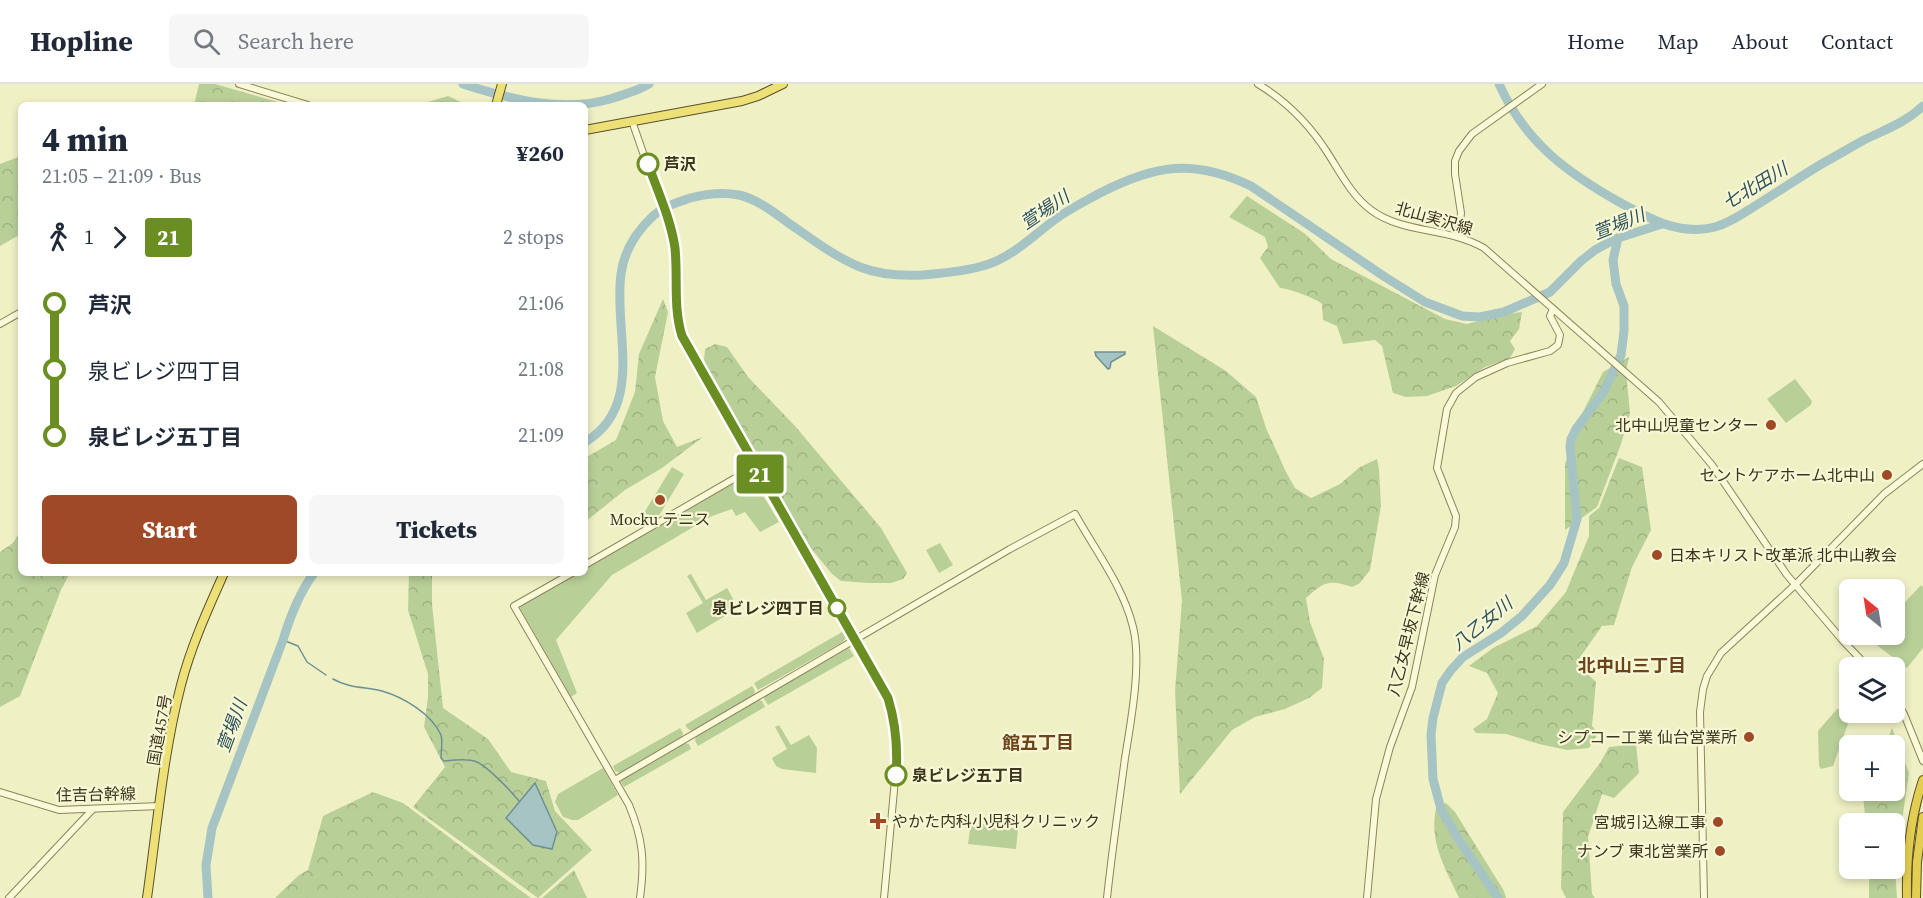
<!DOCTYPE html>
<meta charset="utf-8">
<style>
body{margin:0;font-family:"Source Serif 4","Noto Sans JP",serif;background:#f6f6f7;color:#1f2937;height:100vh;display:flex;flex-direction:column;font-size:22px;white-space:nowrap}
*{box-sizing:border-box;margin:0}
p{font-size:20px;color:#747a83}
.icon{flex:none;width:33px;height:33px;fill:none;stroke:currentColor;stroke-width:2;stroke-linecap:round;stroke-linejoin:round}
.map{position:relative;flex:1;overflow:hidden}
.drawer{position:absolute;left:18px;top:18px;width:570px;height:474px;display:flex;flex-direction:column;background:#fff;border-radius:9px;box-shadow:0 3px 9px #0003}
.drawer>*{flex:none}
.badge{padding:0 12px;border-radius:4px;font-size:21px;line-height:39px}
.needle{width:39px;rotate:330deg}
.fabs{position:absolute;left:1839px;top:495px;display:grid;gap:12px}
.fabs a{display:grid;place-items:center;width:66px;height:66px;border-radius:9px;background:#fff;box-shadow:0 3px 9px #0003;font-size:30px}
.map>.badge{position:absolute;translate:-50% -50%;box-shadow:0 0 0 3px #fff}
.legs{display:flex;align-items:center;gap:9px;height:66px;padding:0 24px;font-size:20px}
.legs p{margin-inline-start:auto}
.head{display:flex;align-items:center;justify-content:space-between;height:102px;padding:0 24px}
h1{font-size:33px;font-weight:800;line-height:45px}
.primary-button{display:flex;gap:12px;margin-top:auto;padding:12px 24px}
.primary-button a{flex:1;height:69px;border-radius:9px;background:#9f4927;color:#fff;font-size:24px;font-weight:800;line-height:69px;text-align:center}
.primary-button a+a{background:#f6f6f7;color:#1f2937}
ul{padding:0 24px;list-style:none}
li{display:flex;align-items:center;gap:21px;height:66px;font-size:22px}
li i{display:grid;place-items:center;width:9px;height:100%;margin:0 8px;background:currentColor}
li i::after{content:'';width:15px;height:15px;margin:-8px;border:4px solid;border-radius:50%;background:#fff}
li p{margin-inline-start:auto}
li:first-child i{background:linear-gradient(#0000 50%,currentColor 0)}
li:last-child i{background:linear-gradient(currentColor 50%,#0000 0)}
header{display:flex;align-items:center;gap:36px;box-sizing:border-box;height:84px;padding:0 30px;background:#fff;border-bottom:2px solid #e0e1e3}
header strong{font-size:28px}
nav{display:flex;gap:33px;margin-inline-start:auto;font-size:21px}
.search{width:420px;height:54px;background:#f6f6f7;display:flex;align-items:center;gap:15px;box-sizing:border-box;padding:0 21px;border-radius:9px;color:#747a83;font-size:22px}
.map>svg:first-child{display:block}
</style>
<header>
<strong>Hopline</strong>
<div class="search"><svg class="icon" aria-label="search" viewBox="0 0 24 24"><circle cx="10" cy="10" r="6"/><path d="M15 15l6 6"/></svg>Search here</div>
<nav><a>Home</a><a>Map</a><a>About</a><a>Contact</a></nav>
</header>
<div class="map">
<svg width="1923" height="814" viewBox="0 0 1923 814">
<defs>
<pattern id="forest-crowns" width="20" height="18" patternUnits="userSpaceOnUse" patternTransform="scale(1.5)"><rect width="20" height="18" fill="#b9cf98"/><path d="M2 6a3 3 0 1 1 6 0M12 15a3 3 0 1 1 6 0" fill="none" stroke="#a0b283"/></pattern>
</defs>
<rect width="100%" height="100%" fill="#f0f0c5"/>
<g fill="#b9cf98">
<path d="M1795,295l17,22 -1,4 -25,18 -19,-24z"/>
<path d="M672,383l12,7 -24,40 -7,4 -9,-5z"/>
<path d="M746,392l5,1 4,5 24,40 -19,10 -15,-20 -9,4 -4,-7 -20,7 -100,59 -56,65 21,53 -6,4 -51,-89 3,-5 52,-30h10v-6z"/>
<path d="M940,459l13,22 -14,8 -13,-23z"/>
<path d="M691,490l15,26 21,-12 11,20 -41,25 -11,-20 17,-10 -16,-27z"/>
<path d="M1921,501l2,2v61l-16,20 -37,-28 5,-5 19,-1 1,-21z"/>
<path d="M842,548l4,6 -3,4 -85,48 -4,-7z"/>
<path d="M849,564l5,8 -86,49 -4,-6 1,-3z"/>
<path d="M752,602l3,5 -1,4 -62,36 -4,-2 -3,-4z"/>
<path d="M758,616l4,1 3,6 -67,39 -3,-5 1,-5z"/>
<path d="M1837,625h4l8,12 -16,45 -12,3 -2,-3 -1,-35z"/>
<path d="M779,641l12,20 18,-10 8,13 -1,25 -34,-4 -6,-3 -4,-8 15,-9 -12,-22z"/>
<path d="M680,644l3,5 -1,4 -62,36 -5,-2 -2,-5z"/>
<path d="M684,659l5,1 2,5 -67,38 -3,-5 1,-4z"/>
<path d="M603,684l15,27 -40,25h-6l-9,-3 -8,-15 3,-8z"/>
<path d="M971,738l47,7 -2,20 -48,-5z"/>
</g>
<g fill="url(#forest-crowns)">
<path d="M199,0h16l73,21h-94z"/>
<path d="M448,12l19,9h-49z"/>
<path d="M21,72v78l-21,12v-82z"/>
<path d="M1247,112l57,37 27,26 114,60 22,5 33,-9 22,-3 -3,17 -9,12 5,8 -5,9 -25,9 -29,19 -29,10 -21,1 -13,-4 -11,-47 -7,-6 -32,4 -6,-18 -14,-6 -1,-16c-6,-6 -35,-16 -42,-16l-20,-30 8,-11 -3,-10 -36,-20z"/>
<path d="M663,215l5,13 -13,65 8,44 14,26 26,-10 -41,31 -37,22 -40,32v-64l31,-18 19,-48 4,-38z"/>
<path d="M1153,242l73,45 30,26 10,31 20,44 9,16 16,10 29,-14 20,-17 17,-8 2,10 2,37 -11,64 -10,13 -8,4c-24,-8 -28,-5 -46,11l4,24 14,37 -2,29 -13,10 -24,11 -30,8 -23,13 -52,64 -5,-103 7,-90z"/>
<path d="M715,260l12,3 21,30 47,49 86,102 26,45 -4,6 -12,4h-22l-28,-2 -9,-7 -27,-33 -97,-171 -4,-10 1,-11z"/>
<path d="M1629,273l-3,15 4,41 -9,31 -24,63 -32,23v-66l18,-52 20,-40z"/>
<path d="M1619,374l23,9 9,63 -19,37 -18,58 -12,1 -26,37 20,19 -4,44 6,7 -9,15 -22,2 -28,-6 -33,-10 -30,-1 -3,-4 14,-10 11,-26 -11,-20 -18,-7 24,-18 44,-22 29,-34 23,-56v-20l10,-8z"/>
<path d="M21,446v43h49l-9,17 -41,106 -20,11v-155l13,-9z"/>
<path d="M409,489h23v31l11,104 45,31 23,33 35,9 9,30 37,39 -54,48 -125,-91 32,-40 -21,-40 4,-30v-23l-20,-64z"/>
<path d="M1892,644l17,45 -14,95 2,30h-28v-29l25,-1v-44l-28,-1 -3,-26 3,-6 28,-1v-44l-9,-1z"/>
<path d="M1636,660l3,29 -25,25 -12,-4 -14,43 4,57 3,4h-29l-5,-10 2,-76 37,-49 9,-16z"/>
<path d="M373,708l30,11 128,95h-256l24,-23 9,-5 15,-54z"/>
<path d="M1446,719l9,9 49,79 2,7h-47c-14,-31 -30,-55 -23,-90z"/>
<path d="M574,786l13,28h-45z"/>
</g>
<g fill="#a7c4c4" stroke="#6d9193" stroke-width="1.5">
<path d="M1095,268h30v2l-14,8 -1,6 -2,1 -12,-13z"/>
<path d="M535,699l22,49 -5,17 -19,-4 -27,-27z"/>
</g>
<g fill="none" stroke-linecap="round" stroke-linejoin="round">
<g stroke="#6d9193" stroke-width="1.5">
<path d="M283,556l15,6 9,16 19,13"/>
<path d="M333,595c15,9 33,8 49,12 21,6 50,23 59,44 2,6 0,16 0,23l3,3c10,-1 24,-3 33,1 11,5 34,29 42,39"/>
</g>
<g stroke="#a7c4c4" stroke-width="9">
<path d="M463,0c46,15 99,29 147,15 14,-5 26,-7 39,-15"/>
<path d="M1499,0c26,58 68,89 122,119 29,16 59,33 94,24 15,-4 27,-13 40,-21 23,-14 46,-30 70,-44 13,-7 26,-15 39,-22 22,-11 41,-17 59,-34"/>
<path d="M585,358c61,-36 28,-112 36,-168 3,-23 16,-43 32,-58 11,-10 23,-13 37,-18 15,-4 33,-6 49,-3 18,4 36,18 51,29 22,15 45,33 70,43 20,8 40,9 62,8 22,-2 47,-4 67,-11 25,-9 43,-27 64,-43 14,-11 31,-19 47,-28 55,-28 93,-35 151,-7l134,91 40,25 37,14 18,1 24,-5 46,-20 31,-31 14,-11 20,-11 47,-15"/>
<path d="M208,814l-2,-33 6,-37 71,-188c7,-23 16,-47 31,-67"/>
<path d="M1498,814l-41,-61 -16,-28 -8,-30 -2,-44 2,-17 9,-35 9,-13 12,-13 38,-24 21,-17 28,-31 14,-22 13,-44 -7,-72 1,-8 5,-10 28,-38 17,-36 3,-24v-25l-8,-22 -3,-24 5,-22"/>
</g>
<g stroke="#8d845a" stroke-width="8">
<g id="tertiary">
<path d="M239,0l69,21"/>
<path d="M1258,0c28,17 51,40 69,68 13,20 24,43 44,58 32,24 77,17 113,38l175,154 53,63 75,110 57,67 25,26"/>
<path d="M632,37l41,118c6,32 -1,65 9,97l206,362 8,32 1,28 -13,140"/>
<path d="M1458,152l3,-23 -6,-39v-13l4,-10 13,-17 70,-50"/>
<path d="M0,240l21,-12"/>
<path d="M585,481l171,-99"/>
<path d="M572,489l-58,33 115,199c14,34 16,56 11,93"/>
<path d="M1894,613l10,17 19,47"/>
<path d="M615,696l395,-231 65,-35c20,36 48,72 58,113 9,35 -2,94 -8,131 -6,46 -13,93 -18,140"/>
<path d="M0,708l59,18 101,-4"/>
<path d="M9,814l84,-89"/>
<path d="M1367,814l9,-99 14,-52 22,-60 23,-112 20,-48 1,-11 -19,-48 10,-59 9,-16 20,-16 31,-14 43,-12 8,-6 2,-10 -10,-19 3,-7"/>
<path d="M1704,814l-4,-186 3,-23 4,-13 14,-23 74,-68 89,-91 39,-30"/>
</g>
</g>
<g stroke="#5a502e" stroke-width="10">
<g id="trunk">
<path d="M496,21l6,-21"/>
<path d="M585,46l157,-29 16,-5 25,-12"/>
<path d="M147,814c10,-71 16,-144 34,-213 10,-39 27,-76 43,-112"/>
</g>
</g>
<g stroke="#5a502e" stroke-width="10">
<g id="motorway">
<path d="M1907,814c-1,-40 3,-79 16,-118"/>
<path d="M1916,814l1,-36 6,-45"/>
</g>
</g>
<use href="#tertiary" stroke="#fafad9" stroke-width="6"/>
<use href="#trunk" stroke="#ece076" stroke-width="8"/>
<use href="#motorway" stroke="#e3ce52" stroke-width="8"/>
</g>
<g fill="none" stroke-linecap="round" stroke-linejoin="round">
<g stroke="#fff" stroke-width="14">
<path id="line-1" d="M648,80c10,28 23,56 27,84 3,30 -2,59 7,88l206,362c8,26 10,50 8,77"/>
</g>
<use href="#line-1" stroke="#6b8e23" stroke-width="9"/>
</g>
<g fill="#fff" stroke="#6b8e23" stroke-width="3">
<circle cx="648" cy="80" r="10"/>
<circle cx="837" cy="524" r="8"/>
<circle cx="896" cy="691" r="10"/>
</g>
<g fill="#9f4927" stroke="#f7f7d5" stroke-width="2">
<circle cx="1771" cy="341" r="6"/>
<circle cx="1887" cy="391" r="6"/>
<circle cx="660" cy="416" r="6"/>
<circle cx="1657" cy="471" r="6"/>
<circle cx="1749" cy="653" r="6"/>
<path d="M875 728h6v6h6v6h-6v6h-6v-6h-6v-6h6z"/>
<circle cx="1718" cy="738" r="6"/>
<circle cx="1720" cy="767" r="6"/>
</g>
<g text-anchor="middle" stroke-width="4.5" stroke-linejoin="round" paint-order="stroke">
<g font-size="16" font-weight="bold" fill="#3c351e" stroke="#f7f7d5" text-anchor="start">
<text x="664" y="86">芦沢</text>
<text x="824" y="530" text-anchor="end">泉ビレジ四丁目</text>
<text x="912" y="697">泉ビレジ五丁目</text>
</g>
<g font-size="16" fill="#3c351e" stroke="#f7f7d5">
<text transform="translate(1434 134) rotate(16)" y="6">北山実沢線</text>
<text transform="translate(1408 550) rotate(-76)" y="6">八乙女早坂下幹線</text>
<text transform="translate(159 646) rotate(-80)" y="6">国道457号</text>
<text transform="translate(96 710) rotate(-1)" y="6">住吉台幹線</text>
</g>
<g font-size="16" fill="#3c351e" stroke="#f7f7d5" text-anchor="end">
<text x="1759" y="347">北中山児童センター</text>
<text x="1875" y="397">セントケアホーム北中山</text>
<text x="660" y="441" text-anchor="middle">Mocku テニス</text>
<text x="1669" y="477" text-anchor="start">日本キリスト改革派 北中山教会</text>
<text x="1737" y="659">シプコー工業 仙台営業所</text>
<text x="892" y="743" text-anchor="start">やかた内科小児科クリニック</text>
<text x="1706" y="744">宮城引込線工事</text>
<text x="1708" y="773">ナンブ 東北営業所</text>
</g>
<g font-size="18" font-style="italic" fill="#2d515c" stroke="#f7f7d5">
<text transform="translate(1755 102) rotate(-31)" y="6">七北田川</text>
<text transform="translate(1045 126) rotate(-34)" y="6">萱場川</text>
<text transform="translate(1619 140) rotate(-22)" y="6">萱場川</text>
<text transform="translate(1482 540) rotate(-39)" y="6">八乙女川</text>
<text transform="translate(232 642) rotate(-70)" y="6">萱場川</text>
</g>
<g font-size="18" font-weight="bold" fill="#6b431c" stroke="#f7f7d5">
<text x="1632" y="588">北中山三丁目</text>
<text x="1038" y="665">館五丁目</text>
</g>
</g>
</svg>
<div class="fabs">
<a><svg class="needle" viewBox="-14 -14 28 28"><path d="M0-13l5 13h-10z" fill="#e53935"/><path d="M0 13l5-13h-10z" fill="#747a83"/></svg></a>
<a><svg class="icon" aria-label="layers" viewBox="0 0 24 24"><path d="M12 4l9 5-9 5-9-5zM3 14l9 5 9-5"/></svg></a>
<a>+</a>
<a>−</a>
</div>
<b class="badge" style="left:760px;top:390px;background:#6b8e23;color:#fff">21</b>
<section class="drawer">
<div class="head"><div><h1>4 min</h1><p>21:05 – 21:09 · Bus</p></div><b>¥260</b></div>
<div class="legs"><svg class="icon" aria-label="walk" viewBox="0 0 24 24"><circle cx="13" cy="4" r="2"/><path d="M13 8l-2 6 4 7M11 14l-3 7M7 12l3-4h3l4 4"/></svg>1<svg class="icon" aria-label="forward" viewBox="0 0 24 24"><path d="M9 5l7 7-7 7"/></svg><b class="badge" style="background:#6b8e23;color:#fff">21</b><p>2 stops</p></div>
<ul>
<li><i style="color:#6b8e23"></i><b>芦沢</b><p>21:06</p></li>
<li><i style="color:#6b8e23"></i><span>泉ビレジ四丁目</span><p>21:08</p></li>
<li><i style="color:#6b8e23"></i><b>泉ビレジ五丁目</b><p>21:09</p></li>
</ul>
<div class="primary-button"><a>Start</a><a>Tickets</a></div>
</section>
</div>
